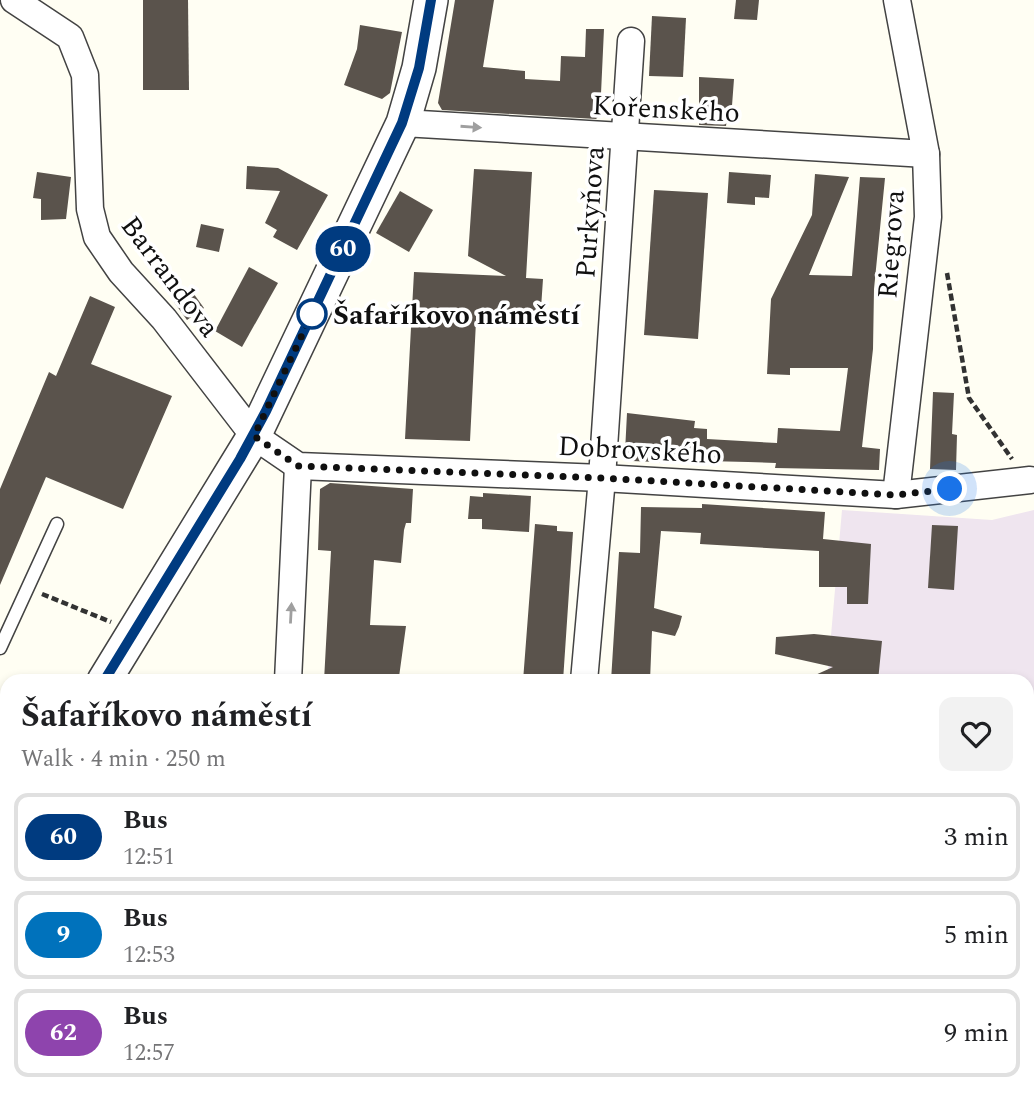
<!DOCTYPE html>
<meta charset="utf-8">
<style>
body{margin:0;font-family:Spectral,serif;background:#f2f2f2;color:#202124;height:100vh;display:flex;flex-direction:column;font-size:26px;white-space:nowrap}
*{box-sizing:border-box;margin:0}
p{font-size:23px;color:#757577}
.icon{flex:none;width:38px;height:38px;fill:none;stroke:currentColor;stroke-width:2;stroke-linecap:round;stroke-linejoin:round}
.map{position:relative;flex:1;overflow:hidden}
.details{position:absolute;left:0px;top:674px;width:1034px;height:429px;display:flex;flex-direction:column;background:#fff;border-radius:21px 21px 0 0;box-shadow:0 4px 10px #0003}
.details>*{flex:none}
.badge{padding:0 14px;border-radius:23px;font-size:24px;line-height:46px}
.you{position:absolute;width:35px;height:35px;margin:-18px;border:5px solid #fff;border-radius:50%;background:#1a73e8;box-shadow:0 0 0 10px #1a73e833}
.map>.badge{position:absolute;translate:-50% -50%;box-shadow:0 0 0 4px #fff}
.round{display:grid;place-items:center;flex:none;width:74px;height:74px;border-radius:14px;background:#f2f2f2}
.head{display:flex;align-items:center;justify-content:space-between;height:119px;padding:0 21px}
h1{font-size:33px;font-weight:700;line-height:52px}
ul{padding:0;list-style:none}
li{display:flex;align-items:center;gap:21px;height:88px;margin:0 14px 10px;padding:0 7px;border:4px solid #e0e0e0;border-radius:14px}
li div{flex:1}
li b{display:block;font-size:26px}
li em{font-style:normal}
li .badge{min-width:77px;font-weight:700;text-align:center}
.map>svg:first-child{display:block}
</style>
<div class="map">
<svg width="1034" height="1102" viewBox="0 0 1034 1102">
<rect width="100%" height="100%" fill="#fffef3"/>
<path fill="#efe5ef" d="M842,510l150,10 42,-10v592h-461v-6h454v-415h-200z"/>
<g fill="#5a534c">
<path d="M143,0h45l1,90h-46z"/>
<path d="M455,0h39l-11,67 42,4v8l35,2 1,-25 24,1 1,-28h18l-4,86 -4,4 -154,-9 -4,-7z"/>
<path d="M736,0h23l-2,20 -23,-1z"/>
<path d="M652,16l34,2 -3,59 -34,-1z"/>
<path d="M360,25l42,7 -12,61 -8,6 -38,-14 13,-36z"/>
<path d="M699,77l35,2 -3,40h-4l-1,7 -27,-1z"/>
<path d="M247,166l31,2 50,27 -31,55 -24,-13 4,-7 -12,-7 15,-32 -34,-2z"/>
<path d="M474,169l58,3 -6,106 17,1 -3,44 -64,-2 -6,120 -65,-2 9,-167 92,4 -38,-20z"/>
<path d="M37,172l34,5 -5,42 -25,1v-21l-8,-1z"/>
<path d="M729,172l42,3 -2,23 -14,-1v8l-28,-2z"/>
<path d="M815,174l34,3 -40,98 43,1 8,-99 25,1 -11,111 -1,60 -11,98 18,2 -1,21 -104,-2 1,-5 -28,-1 -42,-1v3l-74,-3 -7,-9 2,-39 68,8 -1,7 13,1v10l70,4 1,-15 62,3 8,-63h-58v7l-23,-1 4,-75 41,-84z"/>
<path d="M654,190l54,3 -10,146 -54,-4z"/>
<path d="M400,191l33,19 -24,42 -33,-19z"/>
<path d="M201,224l23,5 -5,23 -23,-5z"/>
<path d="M249,267l29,16 -36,64 -27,-16z"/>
<path d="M191,290l13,18 -17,12 -13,-18z"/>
<path d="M90,296l25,11 -24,57 81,32 -49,113 -77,-32 -46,108v-96l49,-117 7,4z"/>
<path d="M933,392l21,1 -2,41 5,1 -1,35 -26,-1z"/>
<path d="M330,483l83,6 -2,34h-5l-2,7 -3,33 -27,-3 -4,65 36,1 -7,51 -37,-3v7h-38l7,-130 -13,-1 2,-61z"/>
<path d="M483,493l48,3 -2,36 -47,-3v-10h-14l2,-23 13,1z"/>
<path d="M702,504l123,8 -2,27 48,5 -3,60h-21v-17h-28v-36l-119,-7 1,-11 -40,-2 -7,77 28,8 -3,11 -4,9 -23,-5 -2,50h-39l8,-129 21,1 1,-46 61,1z"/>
<path d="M535,524l22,2v5l16,1 -10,149h-40z"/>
<path d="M932,525l26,1 -4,64 -26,-2z"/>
<path d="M814,634l68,7 -4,40h-76l31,-14 -58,-13 1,-17z"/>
</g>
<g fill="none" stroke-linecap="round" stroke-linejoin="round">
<g stroke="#434343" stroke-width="15">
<g id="service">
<path d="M0,648l57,-124"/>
<path d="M0,736l7,5"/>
</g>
</g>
<g stroke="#434343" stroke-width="29">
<g id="minor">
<path d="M14,0l56,37 15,38 5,134 7,28 24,35 43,47 90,117 44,30 304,12 294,17 134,-15"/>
<path d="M403,123l523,31"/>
<path d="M896,495l32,-278 -2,-63 -29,-154"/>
<path d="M288,681l10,-215"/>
<path d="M584,681l18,-203 29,-437"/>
<path d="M265,1102l1,-6"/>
<path d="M555,1102v-6"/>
</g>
</g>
<g stroke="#434343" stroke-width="36">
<g id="tertiary">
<path d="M104,681l150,-245 149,-313 16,-55 12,-68"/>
<path d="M0,841l7,-11"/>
</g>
</g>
<g stroke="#323232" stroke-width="4.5" stroke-dasharray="7 3.5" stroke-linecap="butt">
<path d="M947,273l22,125 43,61"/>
<path d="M42,594l69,28"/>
<path d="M0,895l1,-1"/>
</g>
<use href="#service" stroke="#fff" stroke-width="12"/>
<use href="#minor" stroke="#fff" stroke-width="26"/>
<use href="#tertiary" stroke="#fff" stroke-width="33"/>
</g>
<defs><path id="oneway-solid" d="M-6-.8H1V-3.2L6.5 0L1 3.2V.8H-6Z" transform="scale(1.75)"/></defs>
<g fill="#9f9f9f">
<use href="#oneway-solid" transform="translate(471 127) rotate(4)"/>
<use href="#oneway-solid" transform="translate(291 613) rotate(-87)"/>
</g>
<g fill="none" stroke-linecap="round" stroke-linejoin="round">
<g stroke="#fff" stroke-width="16">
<path id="line" d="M104,681l136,-222 26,-48 136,-288 17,-55 12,-68"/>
</g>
<use href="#line" stroke="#003b80" stroke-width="10"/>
<path stroke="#101010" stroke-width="7" stroke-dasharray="0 12.6" d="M312,314l-58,122 44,30 304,12 294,17 54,-6"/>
</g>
<circle fill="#fff" stroke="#003b80" stroke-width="3.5" cx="312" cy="314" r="14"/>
<g text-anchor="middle" stroke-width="7" stroke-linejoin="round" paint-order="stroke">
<g font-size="28" fill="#101010" stroke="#fff">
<text transform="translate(666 108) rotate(3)" y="10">Kořenského</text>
<text transform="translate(589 212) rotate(-86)" y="10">Purkyňova</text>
<text transform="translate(890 244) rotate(-86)" y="10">Riegrova</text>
<text transform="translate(171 276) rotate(53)" y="10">Barrandova</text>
<text transform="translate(640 449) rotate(3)" y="10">Dobrovského</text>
</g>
<g font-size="28" font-weight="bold" fill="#101010" stroke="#fff" text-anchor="start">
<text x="333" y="324">Šafaříkovo náměstí</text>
</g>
</g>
</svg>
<div class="you" style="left:950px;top:489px"></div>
<b class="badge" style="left:343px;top:249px;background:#003b80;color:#fff">60</b>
<section class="details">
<div class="head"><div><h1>Šafaříkovo náměstí</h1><p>Walk · 4 min · 250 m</p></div><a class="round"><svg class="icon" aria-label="heart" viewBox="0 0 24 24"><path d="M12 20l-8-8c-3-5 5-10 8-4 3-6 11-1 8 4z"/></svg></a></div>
<ul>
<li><span class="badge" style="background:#003b80;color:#fff">60</span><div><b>Bus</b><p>12:51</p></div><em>3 min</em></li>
<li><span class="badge" style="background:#0072bc;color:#fff">9</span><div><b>Bus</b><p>12:53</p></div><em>5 min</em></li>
<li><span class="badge" style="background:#8e44ad;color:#fff">62</span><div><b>Bus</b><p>12:57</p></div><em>9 min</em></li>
</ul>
</section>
</div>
